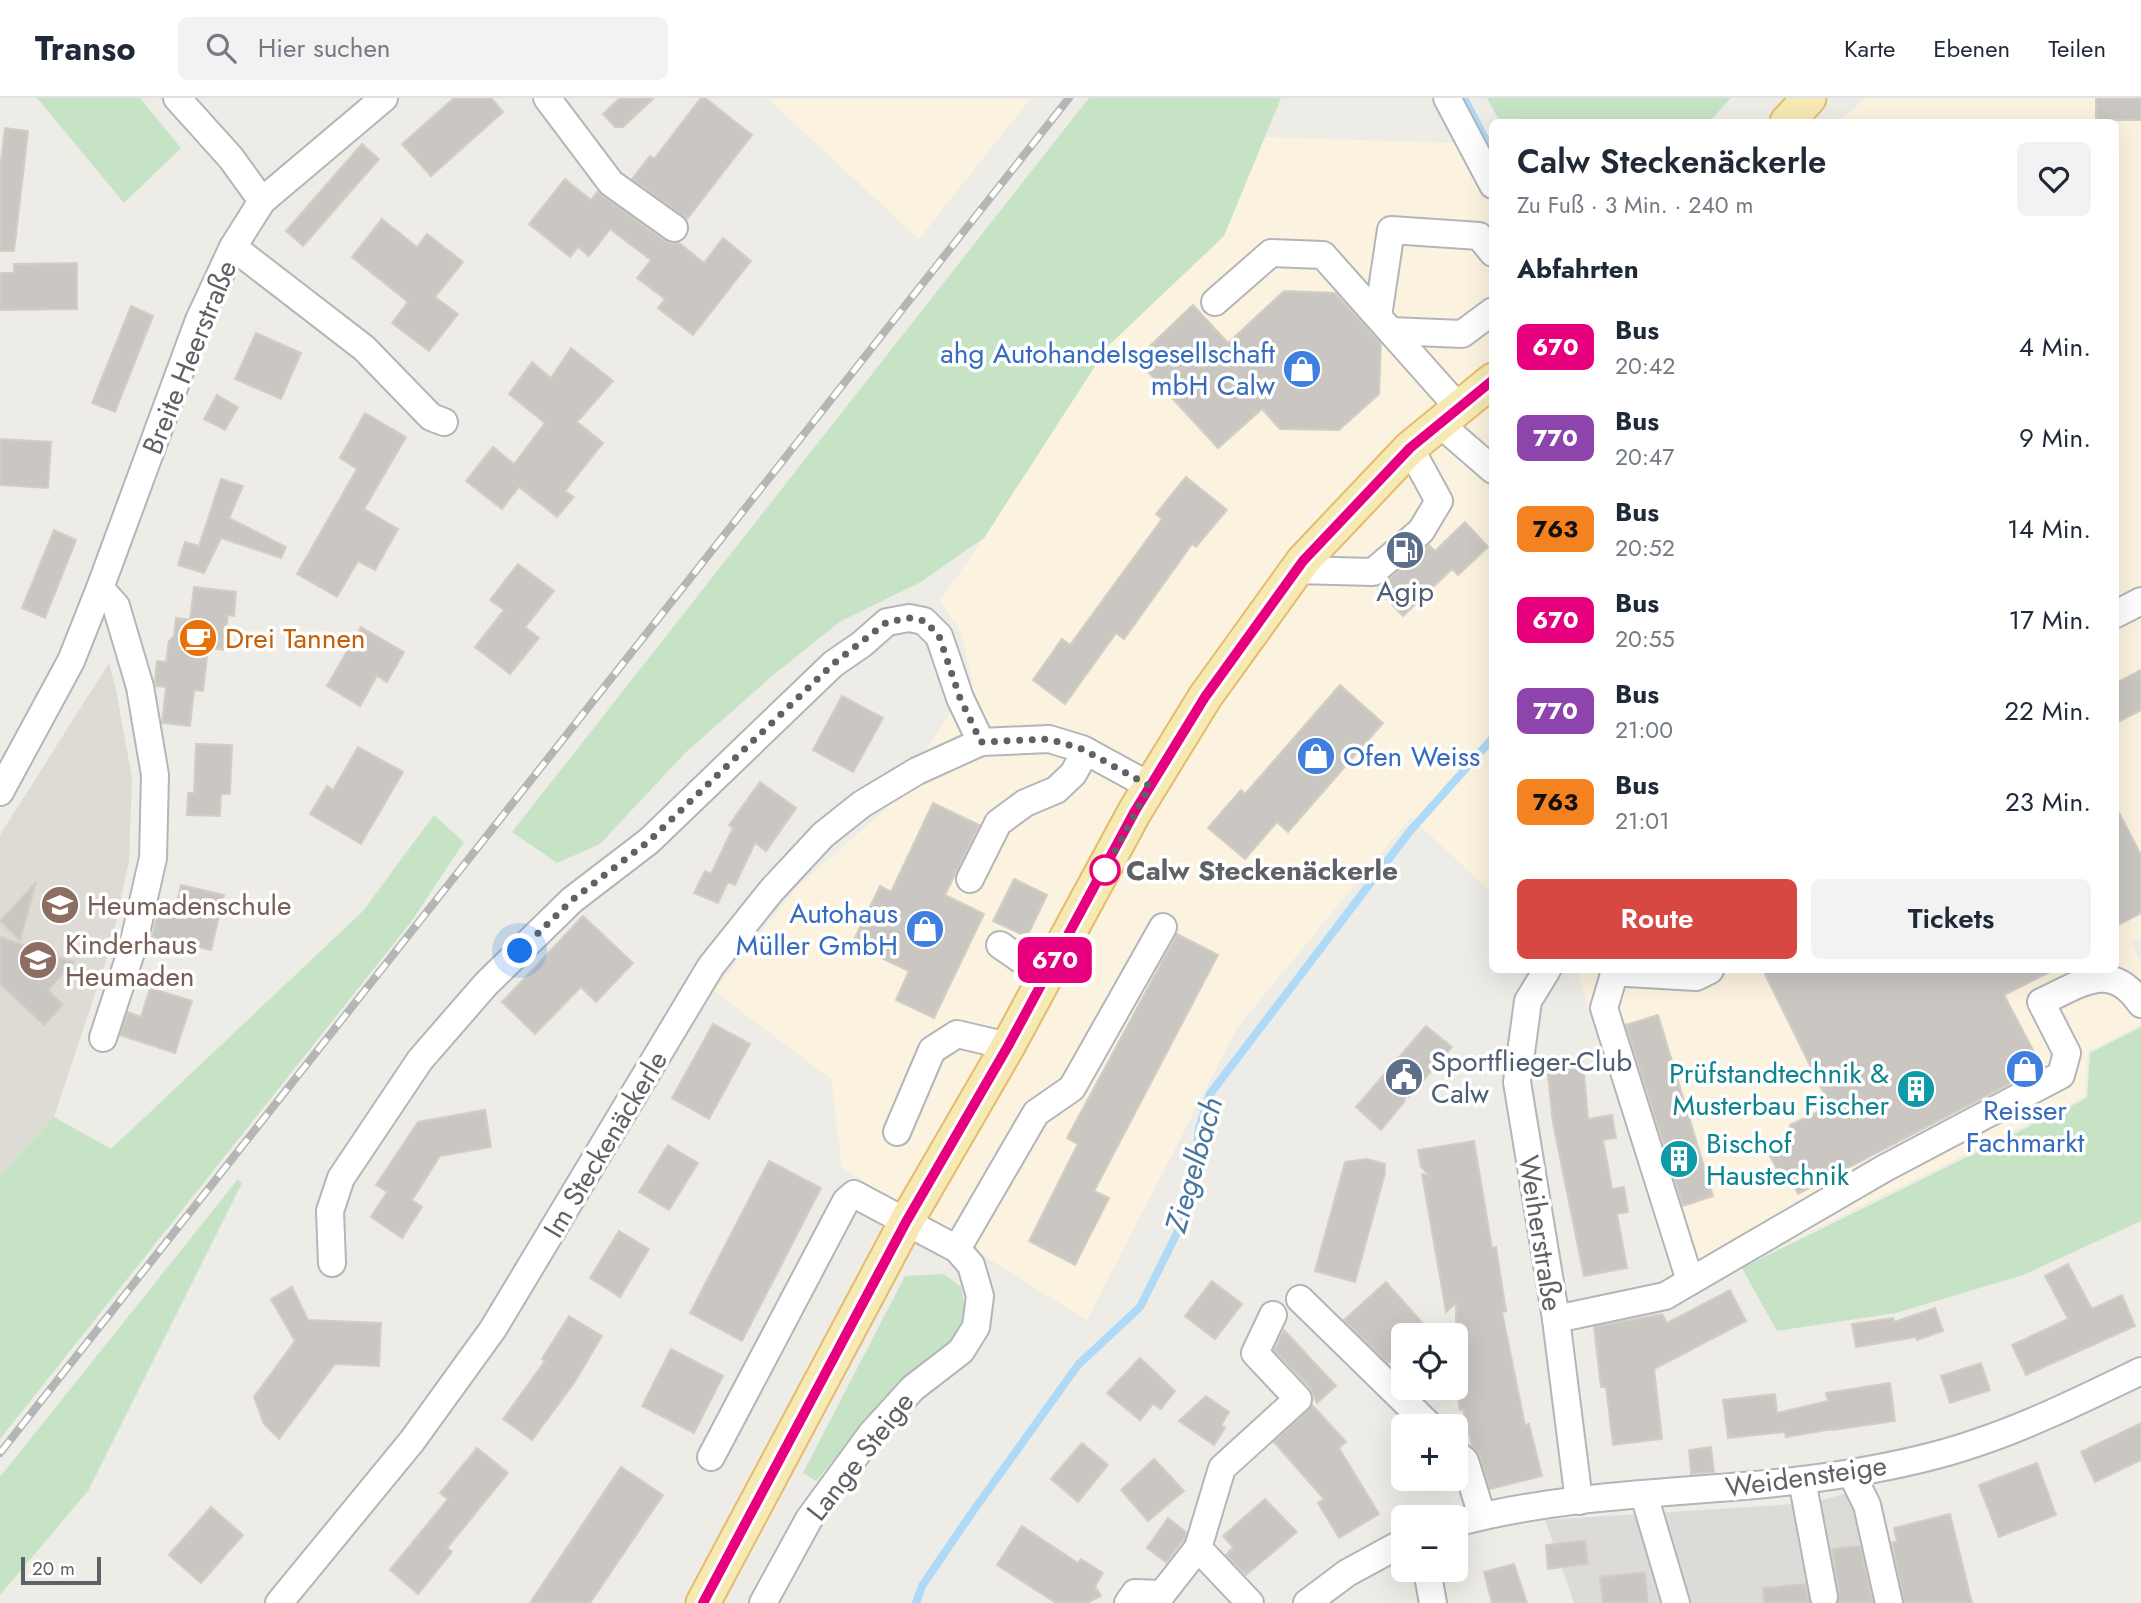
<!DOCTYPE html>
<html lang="de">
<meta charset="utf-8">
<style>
body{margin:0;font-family:Jost,sans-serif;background:#f2f2f3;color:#1f2937;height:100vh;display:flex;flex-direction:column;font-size:26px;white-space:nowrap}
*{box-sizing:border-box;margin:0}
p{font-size:23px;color:#747a83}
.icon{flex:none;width:38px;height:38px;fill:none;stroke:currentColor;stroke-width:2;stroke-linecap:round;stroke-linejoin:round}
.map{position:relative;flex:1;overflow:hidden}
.details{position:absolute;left:1489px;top:21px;width:630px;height:854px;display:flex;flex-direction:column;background:#fff;border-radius:10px;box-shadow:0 7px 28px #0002}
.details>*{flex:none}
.badge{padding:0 14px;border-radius:10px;font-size:24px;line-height:46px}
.tools{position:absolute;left:1391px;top:1225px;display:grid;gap:14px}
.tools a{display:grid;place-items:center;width:77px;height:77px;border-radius:10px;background:#fff;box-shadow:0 7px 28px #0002;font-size:35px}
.scale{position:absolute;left:21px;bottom:18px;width:80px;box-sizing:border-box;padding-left:7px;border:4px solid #5e6165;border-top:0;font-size:19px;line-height:24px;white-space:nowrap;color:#5e6165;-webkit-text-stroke:5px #fff;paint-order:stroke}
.you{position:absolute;width:35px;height:35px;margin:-18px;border:5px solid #fff;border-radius:50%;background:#1a73e8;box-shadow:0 0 0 10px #1a73e833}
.map>.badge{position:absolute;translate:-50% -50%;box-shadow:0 0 0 4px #fff}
h2{padding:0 28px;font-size:26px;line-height:63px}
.round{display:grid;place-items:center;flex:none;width:74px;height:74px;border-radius:10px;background:#f2f2f3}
.overview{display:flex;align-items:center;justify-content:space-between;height:119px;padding:0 28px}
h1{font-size:33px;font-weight:600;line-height:52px}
.button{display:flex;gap:14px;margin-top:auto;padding:14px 28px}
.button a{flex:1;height:80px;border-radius:10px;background:#d84842;color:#fff;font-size:28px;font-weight:600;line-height:80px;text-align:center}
.button a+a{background:#f2f2f3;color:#1f2937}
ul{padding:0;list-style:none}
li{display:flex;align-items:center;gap:21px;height:91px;padding:0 28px}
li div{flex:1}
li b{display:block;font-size:26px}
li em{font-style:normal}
li .badge{min-width:77px;font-weight:700;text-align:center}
header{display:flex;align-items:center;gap:42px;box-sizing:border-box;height:98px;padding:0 35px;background:#fff;border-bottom:2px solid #e0e1e3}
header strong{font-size:33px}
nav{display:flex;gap:38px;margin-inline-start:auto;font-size:24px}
.search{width:490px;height:63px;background:#f2f2f3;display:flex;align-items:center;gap:18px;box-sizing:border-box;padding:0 24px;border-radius:10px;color:#747a83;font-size:26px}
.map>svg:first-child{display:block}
</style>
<header>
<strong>Transo</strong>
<div class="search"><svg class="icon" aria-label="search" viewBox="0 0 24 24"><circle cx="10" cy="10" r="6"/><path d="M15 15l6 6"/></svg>Hier suchen</div>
<nav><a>Karte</a><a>Ebenen</a><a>Teilen</a></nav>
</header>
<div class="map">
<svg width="2141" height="1505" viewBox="0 0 2141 1505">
<rect width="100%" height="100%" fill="#eeece6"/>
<g fill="#fbf3df">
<path d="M767,0h264l-112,141z"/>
<path d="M1866,0h275v839l-10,5 10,22v53l-1,8 -52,27 -3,44 -342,168 -72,11 -92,-300 -6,-5h543v-848h-278z"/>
<path d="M1264,39l191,6 38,50v701l-82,-77 -174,211 -150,292 -245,-152 -11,-89 -117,-88 81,-102 94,-83 83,-126 -11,-47 -21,-32 44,-63 124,-192 116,-110z"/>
</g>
<path fill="#dddbd8" d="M1871,1389l25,116h-322l-29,-83 265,-17z"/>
<path fill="#dedbd4" d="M109,565l7,27 16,88 -3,83 -19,88 -56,168 -54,58v-340z"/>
<g fill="#c7e3c5">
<path d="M37,0h103l41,50 -57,55z"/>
<path d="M1089,0h192l-57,138 -116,110 -124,192 -65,45 -78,38 -70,56 -85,75 -86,92 -43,19 -45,-31z"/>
<path d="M1487,0h244l-22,24h-209z"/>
<path d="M434,717l30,27 -53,80 -411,517v-264l54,-58 57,32 252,-238z"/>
<path d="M2141,929v194l-118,54 -127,38 -119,18 -35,-63 345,-170 3,-45z"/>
<path d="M238,1081l4,4 -154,308 -88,104v-118z"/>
<path d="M944,1176l17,13 6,28 -11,22 -74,66 -66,78 -13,-8 102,-197z"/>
</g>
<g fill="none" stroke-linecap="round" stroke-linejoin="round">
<g stroke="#aedaf7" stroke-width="8">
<path d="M1464,0l29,56"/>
<path d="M916,1505l6,-17 49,-72 107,-149 62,-58 43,-86 11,-41 5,-51 11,-35 200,-263 83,-93"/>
</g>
</g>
<g fill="#cac7c3" stroke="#d3cec5" stroke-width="2">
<path d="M454,0h37l12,14 -72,64 -29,-32z"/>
<path d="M620,0h34l-31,29h-8l-12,-13z"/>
<path d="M701,0h4l47,37 -65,84 -55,-40 18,-23 4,3z"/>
<rect x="2096" y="0" width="45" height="22"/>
<path d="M5,30l23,3 -14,120h-14v-82z"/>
<path d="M362,46l17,15 -76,87 -17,-15z"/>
<path d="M565,81l26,21 6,-8 68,49 7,3 7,-1 25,20 19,-25 28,23 -58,74 -35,-27 7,-9 -28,-21 14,-18 -41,-31 -21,27 -11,-9 -8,10 -41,-33z"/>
<path d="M382,121l35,28 10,-13 36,28 -28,35 23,17 -29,37 -37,-28 16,-21 -56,-45z"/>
<path d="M77,165v46l-77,1v-37h14v-9z"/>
<path d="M1284,193l51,2 46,50 -2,51 -40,36 -59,-1 -18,-20 -44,39 -82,-89 57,-54 35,38z"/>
<path d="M131,208l22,10 -38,96 -23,-9z"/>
<path d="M256,235l45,20 -20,46 -46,-20z"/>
<path d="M571,250l42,33 -36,41 26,21 -38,48 9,6 -17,20 -38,-30 -17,22 -36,-28 27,-34 21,17 31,-41 -36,-29 23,-32 19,16z"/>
<path d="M217,297l21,12 -13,23 -21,-11z"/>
<path d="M365,315l41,24 -42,72 34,20 -23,41 -17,-9 -21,36 -40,-23 60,-105 -17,-11z"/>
<path d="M0,341l51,3 -3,46 -48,-3z"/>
<path d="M1186,379l41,33 -31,37 -4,-3 -68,95 -8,-6 -51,71 -32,-24 29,-41 8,6 92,-126 -6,-5z"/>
<path d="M221,381l22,7 -14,32 57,29 -5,11 -60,-20 -17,35 -26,-8 7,-23 14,4z"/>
<path d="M1465,424l23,25 -30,28 -6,-6 -49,47 -25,-27 51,-44 6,6z"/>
<path d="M54,432l22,10 -31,78 -23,-10z"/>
<path d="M518,466l36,27 -29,36 14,11 -29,36 -35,-27 29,-37 -14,-10z"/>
<path d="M194,489l42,5 -2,24 -6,-1 -4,35 -16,-2 -5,43 -9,-1 -4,36 -28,-3 4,-36 -10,-1 -1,-5 2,-20 9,1 3,-21 5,-5 2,-18 14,2z"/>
<path d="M361,529l43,25 -17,30 -10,-6 -17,30 -33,-20z"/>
<path d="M2141,572v40l-25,13v-40z"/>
<path d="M1340,587l43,38 -95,109 -11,-10 -32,37 -37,-31 33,-38 4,4z"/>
<path d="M842,598l41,22 -30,54 -40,-22z"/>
<path d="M196,646l36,1 -2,49h-9l-1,22 -33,-1 1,-22h6z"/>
<path d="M358,649l45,25 -42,72 -51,-30 17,-28 6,4z"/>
<path d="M760,684l36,26 -30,43 -11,-8 -20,42 -7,-3 -10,21 -24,-10 11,-22 6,3 22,-46 -4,-3z"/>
<path d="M933,705l46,22 -34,70 39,19 -50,104 -38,-18 13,-29 -57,-27 28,-58 11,6z"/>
<path d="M2116,709l25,48v58l-25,13z"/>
<path d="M1014,781l33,16 -20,42 -34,-16z"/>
<path d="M36,784l-16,59 -20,-20z"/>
<path d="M181,787l43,10 -13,55 -59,-13 6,-25 16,4z"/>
<path d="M583,818l50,47 -37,39 -15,-15 -46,47 -33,-32z"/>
<path d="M1177,836l41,21 -124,236 15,7 -34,67 -46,-24 49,-97 -11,-6z"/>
<path d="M0,839l74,25 -26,28 15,15 -19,20 -44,-41z"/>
<path d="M1763,872h291l-50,25 38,72 -244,127 -7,-14 -7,3 -14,-27 16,-8 4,-23 40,-19z"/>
<path d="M150,890l42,13 -17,52 -55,-18 8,-23 13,5z"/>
<path d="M1658,917l55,181 -30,10 -57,-181z"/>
<path d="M713,926l37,20 -41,75 -37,-21z"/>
<path d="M1426,928l26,21 -43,50 -1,-6 -4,11 -23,28 -25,-23z"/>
<path d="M1583,963l5,58 24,-4 4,23 -13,2 9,49 12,-2 4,25 -11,2 10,54 -43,8 -31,-153 -6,-57z"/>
<path d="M485,1012l6,37 -51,9 -28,44 10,7 -20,31 -31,-21 16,-25 -11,-7 42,-63z"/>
<path d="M1474,1043l18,107 4,-1 10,64 -4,1 23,113 4,-1 13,52 -52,13 -10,-33 -8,-10 -9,-37 -3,1 -4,-22v-85l-10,9 -24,-138 8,2 -9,-9 -3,-17z"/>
<path d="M668,1047l30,18 -29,47 -30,-18z"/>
<path d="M1367,1061l18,5v9l-30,109 -40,-11 30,-109z"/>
<path d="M769,1063l52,27 -79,153 -52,-28z"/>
<path d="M619,1133l30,18 -29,48 -30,-19z"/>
<path d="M2068,1166l24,45 30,-14 13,31 -109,49 -14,-30 56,-26 -23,-43z"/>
<path d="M1212,1183l30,23 -27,35 -30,-23z"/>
<path d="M1386,1184l47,53h-29v15l-16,13 -44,-43z"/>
<path d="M292,1189l16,33 73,3 -2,43 -44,-2 -56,75 -15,-15 -10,-27 41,-56 -24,-42z"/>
<path d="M1730,1192l16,31 -92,48 8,70 -49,6 -7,-58h-5l-7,-60 68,-13 5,9z"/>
<path d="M1935,1210l8,23 -26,9 -1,-3 -60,10 -4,-23 41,-6 1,4z"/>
<path d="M569,1218l33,20 -28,47 -42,57 -29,-21 42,-58 -3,-2z"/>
<path d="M1284,1232l52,56 -19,17 -7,-15 -36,-38z"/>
<path d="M671,1251l52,27 -29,57 -52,-27z"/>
<path d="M1140,1260l35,33 -14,18 -8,-5 -13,16 -33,-27z"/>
<path d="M1981,1265l9,27 -40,13 -9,-27z"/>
<path d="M1890,1285l5,38 -63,9v-1l-46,8 -1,-5 -57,6 -5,-38 52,-6 2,19 51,-12 -2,-8z"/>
<path d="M1206,1298l23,16 -8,13 4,3 -11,17 -35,-24z"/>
<path d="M1312,1307l34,37 -7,6 40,66 -40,24 -21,-35 6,-4 -50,-57z"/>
<path d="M2141,1325v37l-46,22 -14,-30z"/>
<path d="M1082,1345l26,22 -30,37 -27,-23z"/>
<path d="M1711,1349l3,25 -23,2 -2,-24z"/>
<path d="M477,1350l31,25 -61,75 5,4 -34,42 -28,-24 58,-71 -8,-6z"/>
<path d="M1154,1361l30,32 -36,30 -27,-31z"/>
<path d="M2037,1365l19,52 -57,22 -20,-52z"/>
<path d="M621,1369l42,28 -73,108h-60z"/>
<path d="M1265,1401l32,33 -51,43 -20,-20 7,-8 -10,-11z"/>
<path d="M211,1409l32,28 -42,48 -32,-28z"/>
<path d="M1950,1416l22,89h-68l-12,-61h5l-3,-14z"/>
<path d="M1168,1420l18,14 -2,7 -18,23 -19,-14z"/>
<path d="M1022,1428l56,37 3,-4 22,14 -8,13 6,10 -14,7h-31l-59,-38z"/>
<path d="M1585,1442l3,24 -40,5 -2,-24z"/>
<path d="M1860,1448l13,57h-35l1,-9 -7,-45z"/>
<path d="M1514,1466l13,39h-35l-8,-31z"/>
<path d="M1645,1474l3,31h-45l-3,-26z"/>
<path d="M1805,1486l5,19h-46l-1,-15z"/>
</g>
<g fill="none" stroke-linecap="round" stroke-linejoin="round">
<g stroke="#b3b6b9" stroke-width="30">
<g id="minor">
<path d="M177,0l54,60 31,43"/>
<path d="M547,0l64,85 63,45"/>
<path d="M1447,0l46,87"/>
<path d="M233,149l131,101 67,69 13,5"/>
<path d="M1215,204l56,-49 52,2 136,153"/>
<path d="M1378,218l13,-86 88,6 14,17"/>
<path d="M1391,233l71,3 31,-23"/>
<path d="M1440,326l53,46"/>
<path d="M1296,472l77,2 48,-41 18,-30 -29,-53"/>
<path d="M100,490l16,18 24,81 15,88 -2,83 -20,88 -30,92"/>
<path d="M2116,516l25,-13"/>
<path d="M0,694l71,-131 29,-73 99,-268 34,-73 29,-46 122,-103"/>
<path d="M970,781l28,-56 27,-20 31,-13 17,-16 13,-23"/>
<path d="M1000,847l46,32"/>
<path d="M1547,872l-19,31 -11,81 39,237 23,182"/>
<path d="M1613,872l14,3 69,4 14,-7"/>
<path d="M1615,873l-11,37 86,273"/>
<path d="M897,1034l35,-82 25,-16 51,12"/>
<path d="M957,1151l79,-136 36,-25 91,-161"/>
<path d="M332,1165l-2,-52 11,-33 79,-118 66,-76 86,-84 77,-59 184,-177 29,-20 25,-22 22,-4 15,3 15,15 21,62 21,44"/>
<path d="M1300,1201l130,127"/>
<path d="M1556,1221l109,-23 220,-128 176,-93 6,-22 -26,-51c40,-18 70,-43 100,2"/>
<path d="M1456,1355l9,8 17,55"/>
<path d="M711,1359l135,-256 8,-7 103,55 14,16 9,31 -4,31 -15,24 -48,37 -41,45 -63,86 -46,84"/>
<path d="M1851,1375l16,32 22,98"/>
<path d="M1802,1382l22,117"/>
<path d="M1644,1397l32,108"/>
<path d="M1456,1425c128,-35 265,-28 395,-50 42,-7 85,-16 125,-30 57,-19 111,-46 165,-72"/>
<path d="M1427,1472l6,33"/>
<path d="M279,1505l133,-162 81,-112 218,-363 60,-75 52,-56 39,-31 55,-33 64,-29 68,-3 33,10 68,37"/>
<path d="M1128,1505l7,-10 27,1 36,-46"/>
<path d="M1250,1505l-52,-55 24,-80 76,-69 -43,-46 18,-38"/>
<path d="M1307,1505l40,-30 57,-31"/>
</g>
</g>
<g stroke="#e3bc6a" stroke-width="37">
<g id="major">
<path d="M1787,24l22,-24"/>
<path d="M703,1505l203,-381 102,-176 127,-235 70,-114 98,-136 107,-113 83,-68"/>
</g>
</g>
<use href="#minor" stroke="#fff" stroke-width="26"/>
<use href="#major" stroke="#f7e9b3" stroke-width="33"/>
<g stroke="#b4b5b5" stroke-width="8">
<path id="rail" d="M0,1355l1069,-1355"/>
</g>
<use href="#rail" stroke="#fff" stroke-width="5" stroke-dasharray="16" stroke-linecap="butt"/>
</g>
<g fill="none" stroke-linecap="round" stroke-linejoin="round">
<g stroke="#fff" stroke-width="16">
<path id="line" d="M703,1505l203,-381 102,-176 127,-235 70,-114 98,-136 107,-113 83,-68"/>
</g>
<use href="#line" stroke="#e6007e" stroke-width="10"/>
<path stroke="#5e6165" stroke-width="7" stroke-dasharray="0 12.6" d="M520,853l52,-51 77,-59 184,-177 54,-42 22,-4 16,3 14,15 21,62 21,44 68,-3 33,10 68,37 -47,87 2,-3"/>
</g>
<defs>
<g id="shop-disc" transform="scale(2.0125)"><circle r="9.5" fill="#3f7fe0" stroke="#fff"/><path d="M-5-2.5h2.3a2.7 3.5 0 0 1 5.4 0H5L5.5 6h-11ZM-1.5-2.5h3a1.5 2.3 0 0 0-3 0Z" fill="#fff"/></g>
<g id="fuel-disc" transform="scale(2.0125)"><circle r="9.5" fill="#5c6f8a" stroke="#fff"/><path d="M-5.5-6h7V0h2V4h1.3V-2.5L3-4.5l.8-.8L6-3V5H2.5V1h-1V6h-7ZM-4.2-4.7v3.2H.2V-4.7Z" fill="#fff"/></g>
<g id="cafe-disc" transform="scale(2.0125)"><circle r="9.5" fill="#e8710a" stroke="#fff"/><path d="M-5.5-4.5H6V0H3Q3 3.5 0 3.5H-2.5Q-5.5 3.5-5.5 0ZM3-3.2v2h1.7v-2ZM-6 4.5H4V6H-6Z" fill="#fff"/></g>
<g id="school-disc" transform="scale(2.0125)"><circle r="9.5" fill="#8d6e63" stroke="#fff"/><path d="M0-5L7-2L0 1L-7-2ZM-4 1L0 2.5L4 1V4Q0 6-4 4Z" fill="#fff"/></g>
<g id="civic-disc" transform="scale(2.0125)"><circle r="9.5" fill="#5c6f8a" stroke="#fff"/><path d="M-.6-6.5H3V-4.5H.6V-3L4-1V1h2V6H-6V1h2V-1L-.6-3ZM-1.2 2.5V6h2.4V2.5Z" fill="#fff"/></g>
<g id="building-disc" transform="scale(2.0125)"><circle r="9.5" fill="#0f9aa8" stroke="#fff"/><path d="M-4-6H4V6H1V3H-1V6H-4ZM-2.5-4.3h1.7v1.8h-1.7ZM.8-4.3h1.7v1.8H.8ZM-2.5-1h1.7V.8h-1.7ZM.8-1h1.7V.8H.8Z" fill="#fff"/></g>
</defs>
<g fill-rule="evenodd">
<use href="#shop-disc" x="1302" y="271"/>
<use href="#fuel-disc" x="1405" y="452"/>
<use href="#cafe-disc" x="198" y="540"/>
<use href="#shop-disc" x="1316" y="658"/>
<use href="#school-disc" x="60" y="807"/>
<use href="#shop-disc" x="925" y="831"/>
<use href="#school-disc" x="38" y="862"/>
<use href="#shop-disc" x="2025" y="971"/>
<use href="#civic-disc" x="1404" y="979"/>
<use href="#building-disc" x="1916" y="991"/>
<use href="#building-disc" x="1679" y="1061"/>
</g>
<circle fill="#fff" stroke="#e6007e" stroke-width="3.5" cx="1105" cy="772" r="14"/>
<g text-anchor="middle" stroke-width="7" stroke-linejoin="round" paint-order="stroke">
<g font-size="28" fill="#366cbe" stroke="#fff" text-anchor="end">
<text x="1275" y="265">ahg Autohandelsgesellschaft<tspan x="1275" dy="32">mbH Calw</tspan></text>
<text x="1343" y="668" text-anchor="start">Ofen Weiss</text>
<text x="898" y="825">Autohaus<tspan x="898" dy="32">Müller GmbH</tspan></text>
<text x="2025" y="1022" text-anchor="middle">Reisser<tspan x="2025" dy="32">Fachmarkt</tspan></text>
</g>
<g font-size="28" fill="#5e6165" stroke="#fff">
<text transform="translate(189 259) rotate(-68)" y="10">Breite Heerstraße</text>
<text transform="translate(605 1046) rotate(-59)" y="10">Im Steckenäckerle</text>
<text transform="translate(1541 1135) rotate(81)" y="10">Weiherstraße</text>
<text transform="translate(860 1358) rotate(-52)" y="10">Lange Steige</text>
<text transform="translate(1806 1378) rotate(-8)" y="10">Weidensteige</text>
</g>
<g font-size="28" fill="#4e5e75" stroke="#fff">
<text x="1405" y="503">Agip</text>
<text x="1431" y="973" text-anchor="start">Sportflieger-Club<tspan x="1431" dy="32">Calw</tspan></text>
</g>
<g font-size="28" fill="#c56008" stroke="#fff" text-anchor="start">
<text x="225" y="550">Drei Tannen</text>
</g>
<g font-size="28" font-weight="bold" fill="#5e6165" stroke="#fff" text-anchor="start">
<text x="1126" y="782">Calw Steckenäckerle</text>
</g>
<g font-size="28" fill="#785e54" stroke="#fff" text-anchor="start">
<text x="87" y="817">Heumadenschule</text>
<text x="65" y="856">Kinderhaus<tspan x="65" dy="32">Heumaden</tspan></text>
</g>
<g font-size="28" fill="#0d838f" stroke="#fff" text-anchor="end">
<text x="1889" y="985">Prüfstandtechnik &amp;<tspan x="1889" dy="32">Musterbau Fischer</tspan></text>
<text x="1706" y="1055" text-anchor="start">Bischof<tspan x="1706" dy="32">Haustechnik</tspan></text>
</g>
<g font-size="30" font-style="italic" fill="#48769f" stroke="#fff">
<text transform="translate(1194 1067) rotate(-74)" y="10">Ziegelbach</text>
</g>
</g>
</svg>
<div class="tools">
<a><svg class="icon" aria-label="locate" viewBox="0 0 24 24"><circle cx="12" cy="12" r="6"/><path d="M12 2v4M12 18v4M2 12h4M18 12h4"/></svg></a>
<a>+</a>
<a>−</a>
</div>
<div class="scale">20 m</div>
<div class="you" style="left:520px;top:853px"></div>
<b class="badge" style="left:1055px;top:862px;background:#e6007e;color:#fff">670</b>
<section class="details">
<div class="overview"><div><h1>Calw Steckenäckerle</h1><p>Zu Fuß · 3 Min. · 240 m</p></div><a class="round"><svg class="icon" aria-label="heart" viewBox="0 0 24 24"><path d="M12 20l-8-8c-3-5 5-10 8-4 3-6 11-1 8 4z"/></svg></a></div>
<h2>Abfahrten</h2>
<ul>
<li><span class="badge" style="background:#e6007e;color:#fff">670</span><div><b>Bus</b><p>20:42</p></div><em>4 Min.</em></li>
<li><span class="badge" style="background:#8e44ad;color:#fff">770</span><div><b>Bus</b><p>20:47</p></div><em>9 Min.</em></li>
<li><span class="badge" style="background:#f58220;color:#111">763</span><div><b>Bus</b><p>20:52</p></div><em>14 Min.</em></li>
<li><span class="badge" style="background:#e6007e;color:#fff">670</span><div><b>Bus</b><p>20:55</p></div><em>17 Min.</em></li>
<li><span class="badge" style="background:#8e44ad;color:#fff">770</span><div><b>Bus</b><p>21:00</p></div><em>22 Min.</em></li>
<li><span class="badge" style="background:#f58220;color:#111">763</span><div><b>Bus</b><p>21:01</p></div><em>23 Min.</em></li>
</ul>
<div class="button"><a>Route</a><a>Tickets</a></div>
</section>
</div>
